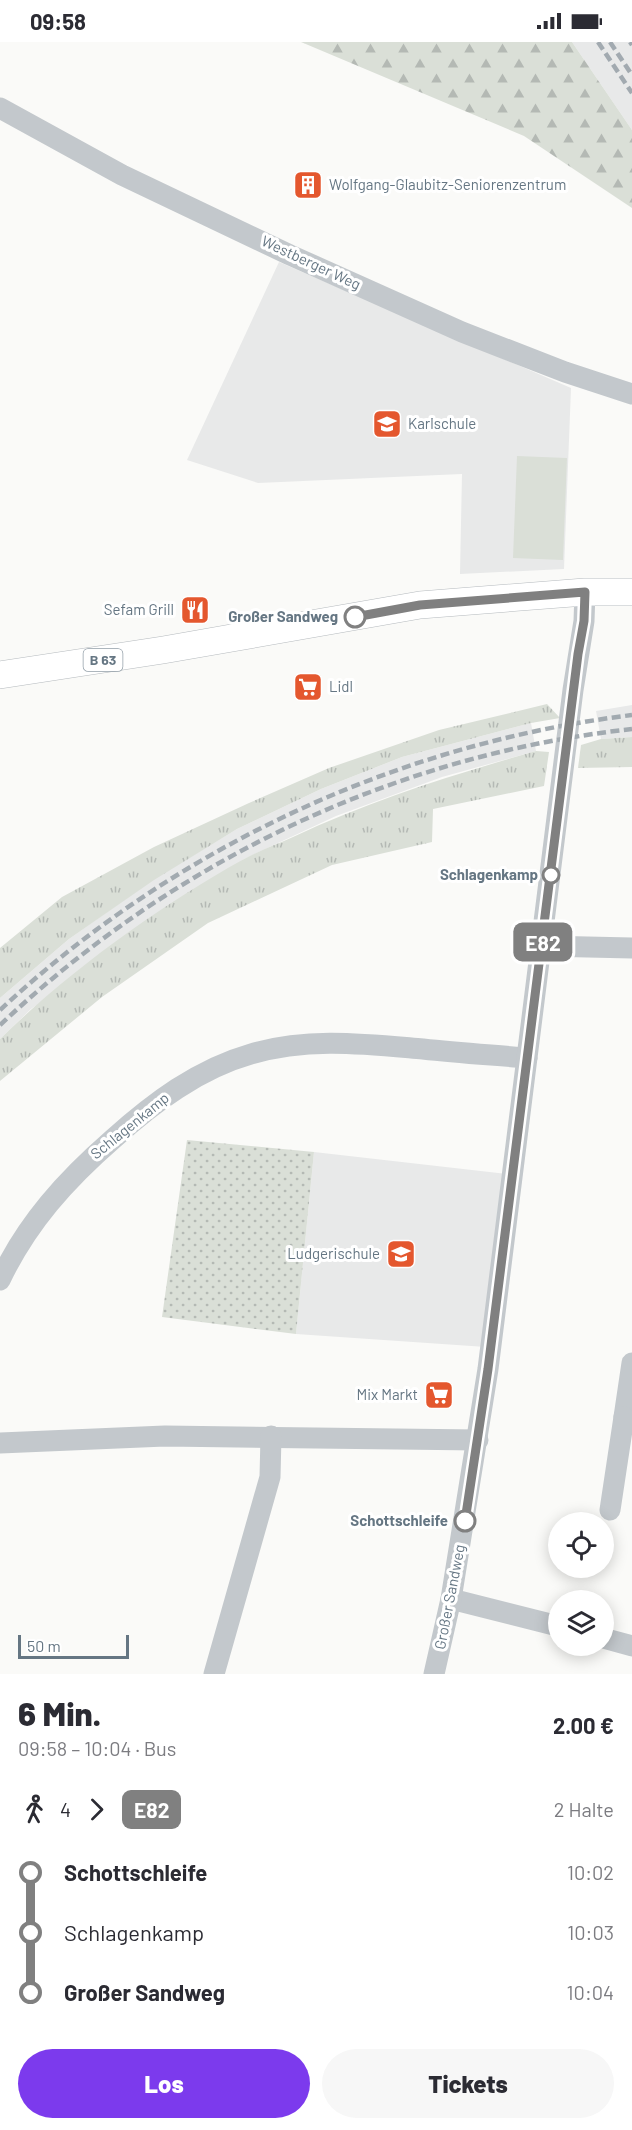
<!DOCTYPE html>
<html lang="de">
<meta charset="utf-8">
<style>
body{margin:0;font-family:Barlow,sans-serif;background:#f7f7f7;color:#2b2b33;height:100vh;display:flex;flex-direction:column;font-size:22px;white-space:nowrap}
*{box-sizing:border-box;margin:0}
p{font-size:20px;color:#7c7c81}
.icon{flex:none;width:33px;height:33px;fill:none;stroke:currentColor;stroke-width:2;stroke-linecap:round;stroke-linejoin:round}
.map{position:relative;height:1632px;overflow:hidden}
.sheet{display:flex;flex-direction:column;background:#fff;flex:1}
.sheet>*{flex:none}
.badge{padding:0 12px;border-radius:9px;font-size:21px;line-height:39px}
.tools{position:absolute;left:548px;top:1470px;display:grid;gap:12px}
.tools a{display:grid;place-items:center;width:66px;height:66px;border-radius:50%;background:#fff;box-shadow:0 3px 15px #0003;font-size:30px}
.scale{position:absolute;left:18px;bottom:15px;width:111px;box-sizing:border-box;padding-left:6px;border:3px solid #657683;border-top:0;font-size:16px;line-height:21px;white-space:nowrap;color:#657683;-webkit-text-stroke:4px #fff;paint-order:stroke}
.map>.badge{position:absolute;translate:-50% -50%;box-shadow:0 0 0 3px #fff}
.legs{display:flex;align-items:center;gap:9px;height:66px;padding:0 18px;font-size:20px}
.legs p{margin-inline-start:auto}
.headline{display:flex;align-items:center;justify-content:space-between;height:102px;padding:0 18px}
h1{font-size:33px;font-weight:800;line-height:45px}
.button{display:flex;gap:12px;margin-top:auto;padding:12px 18px}
.button a{flex:1;height:69px;border-radius:36px;background:#7c3aed;color:#fff;font-size:24px;font-weight:800;line-height:69px;text-align:center}
.button a+a{background:#f7f7f7;color:#2b2b33}
ul{padding:0 18px;list-style:none}
li{display:flex;align-items:center;gap:21px;height:60px;font-size:22px}
li i{display:grid;place-items:center;width:9px;height:100%;margin:0 8px;background:currentColor}
li i::after{content:'';width:15px;height:15px;margin:-8px;border:4px solid;border-radius:50%;background:#fff}
li p{margin-inline-start:auto}
li:first-child i{background:linear-gradient(#0000 50%,currentColor 0)}
li:last-child i{background:linear-gradient(currentColor 50%,#0000 0)}
.status{display:flex;justify-content:space-between;align-items:center;height:42px;padding:0 30px;background:#fff;direction:ltr}
.status svg{height:16px;fill:currentColor}
.map>svg:first-child{display:block}
</style>
<div class="status"><b>09:58</b><svg viewBox="0 0 49 12"><path d="M0 12V9h3v3zM5 12V6h3v6zM10 12V3h3v9zM15 12V0h3v12zM26 1h20v11H26zM47 4h2v5h-2z"/></svg></div>
<div class="map">
<svg width="632" height="1632" viewBox="0 0 632 1632">
<defs>
<pattern id="grass-tufts" width="24" height="20" patternUnits="userSpaceOnUse" patternTransform="scale(1.5)"><rect width="24" height="20" fill="#dadfd7"/><path d="M3 7l-1-3M5 7V3M7 7l1-3M15 17l-1-3M17 17v-4M19 17l1-3" fill="none" stroke="#b4b9b4"/></pattern>
<pattern id="forest-firs" width="22" height="20" patternUnits="userSpaceOnUse" patternTransform="scale(1.5)"><rect width="22" height="20" fill="#dadfd7"/><path d="M5 1l3.5 6h-7zM16 11l3.5 6h-7z" fill="#b4b9b4"/></pattern>
<pattern id="park-dots" width="8" height="8" patternUnits="userSpaceOnUse" patternTransform="scale(1.5)"><rect width="8" height="8" fill="#dadfd7"/><path d="M2 2h.1M6 6h.1" fill="none" stroke="#b4b9b4" stroke-width="1.8" stroke-linecap="round"/></pattern>
</defs>
<rect width="100%" height="100%" fill="#fafaf8"/>
<g fill="#e8e9e9">
<path d="M572,0h60v88z"/>
<path d="M279,220l292,126 -7,181 -104,5 2,-100 -204,9 -71,-23z"/>
<path d="M632,663v32l-31,2 -5,-28z"/>
<path d="M531,681l5,28 -94,26 -106,39 -92,43 -213,150 -31,30v-41l69,-59 85,-60 83,-50 84,-40 81,-32z"/>
<path d="M314,1110l193,22 -21,173 -190,-13z"/>
</g>
<g fill="url(#grass-tufts)">
<path d="M547,662l13,14 -29,5 -129,34 -81,32 -84,40 -83,51 -85,59 -69,59v-50l62,-51 92,-50 95,-44 80,-35 110,-38z"/>
<path d="M632,695v30l-54,1 3,-23 20,-6z"/>
<path d="M536,709l13,1 -5,34 -111,23 -1,33 -100,23 -124,58 -106,74 -102,84v-42c69,-68 159,-133 244,-180 15,-8 33,-15 49,-22 79,-37 159,-62 243,-86z"/>
</g>
<path fill="url(#forest-firs)" d="M301,0h271l60,88v78l-108,-72z"/>
<path fill="url(#park-dots)" d="M187,1098l127,12 -18,182 -134,-17z"/>
<path fill="#dadfd7" d="M517,414l50,2 -4,102 -50,-2z"/>
<g fill="none" stroke-linecap="round" stroke-linejoin="round">
<g stroke="#b5babe" stroke-width="28">
<path id="major" d="M0,633l163,-25 257,-45 165,-13h47"/>
</g>
<g stroke="#c3c8cc" stroke-width="21">
<path d="M0,66l122,67 168,80 172,77 103,40 67,22"/>
<path d="M543,904l89,2"/>
<path d="M0,1238c27,-57 66,-100 113,-141 40,-36 85,-70 138,-85 57,-17 114,-10 172,-5 35,4 70,6 104,9"/>
<path d="M632,1321l-8,54 8,2"/>
<path d="M0,1401l165,-7 313,4"/>
<path d="M610,1468l14,-93"/>
<path d="M451,1557l107,27"/>
<path d="M603,1596l29,8"/>
<path d="M214,1632l56,-197 1,-41"/>
<path d="M434,1632l17,-75 37,-230 85,-679 11,-69 1,-29"/>
</g>
<use href="#major" stroke="#fff" stroke-width="27"/>
<g stroke="#a2aab0" stroke-width="4.5" stroke-dasharray="9 4.5" stroke-linecap="butt">
<path d="M598,0l34,51"/>
<path d="M610,0l22,33"/>
<path d="M630,0l2,3"/>
<path d="M0,968c174,-162 396,-266 632,-295"/>
<path d="M0,983c174,-164 394,-270 632,-296"/>
</g>
</g>
<g fill="none" stroke-linecap="round" stroke-linejoin="round">
<g stroke="#fff" stroke-width="14">
<path id="line-1" d="M355,575l65,-12 165,-13 -1,29 -6,33 -90,715 -23,152"/>
</g>
<use href="#line-1" stroke="#808080" stroke-width="9"/>
</g>
<defs>
<g id="building-square" transform="scale(1.5)"><rect x="-9" y="-9" width="18" height="18" rx="4" fill="#e4572e" stroke="#fff"/><path d="M-4-6H4V6H1V3H-1V6H-4ZM-2.5-4.3h1.7v1.8h-1.7ZM.8-4.3h1.7v1.8H.8ZM-2.5-1h1.7V.8h-1.7ZM.8-1h1.7V.8H.8Z" fill="#fff"/></g>
<g id="school-square" transform="scale(1.5)"><rect x="-9" y="-9" width="18" height="18" rx="4" fill="#e4572e" stroke="#fff"/><path d="M0-5L7-2L0 1L-7-2ZM-4 1L0 2.5L4 1V4Q0 6-4 4Z" fill="#fff"/></g>
<g id="restaurant-square" transform="scale(1.5)"><rect x="-9" y="-9" width="18" height="18" rx="4" fill="#e4572e" stroke="#fff"/><path d="M-5-6h1v4h1v-4h1v4h1v-4h1v5L-1.5 .5V6h-2V.5L-5-1ZM5-6V6H3V1.5H1.5Q1.5-4 5-6Z" fill="#fff"/></g>
<g id="supermarket-square" transform="scale(1.5)"><rect x="-9" y="-9" width="18" height="18" rx="4" fill="#e4572e" stroke="#fff"/><path d="M-6-5.5h2.5l.6 2H6L4.5 2H-2.5L-4.4-4H-6ZM-1.5 3.2a1.3 1.3 0 1 0 .1 0ZM3 3.2a1.3 1.3 0 1 0 .1 0Z" fill="#fff"/></g>
</defs>
<g fill-rule="evenodd">
<use href="#building-square" x="308" y="143"/>
<use href="#school-square" x="387" y="382"/>
<use href="#restaurant-square" x="195" y="568"/>
<use href="#supermarket-square" x="308" y="645"/>
<use href="#school-square" x="401" y="1212"/>
<use href="#supermarket-square" x="439" y="1353"/>
</g>
<g fill="#fff" stroke="#808080" stroke-width="3">
<circle cx="355" cy="575" r="10"/>
<circle cx="551" cy="833" r="8"/>
<circle cx="465" cy="1479" r="10"/>
</g>
<g text-anchor="middle" stroke-width="6" stroke-linejoin="round" paint-order="stroke">
<rect fill="#fff" stroke="#939fa8" stroke-width="1.5" x="83.5" y="607" width="39" height="22" rx="4.5"/>
<g font-size="14" font-weight="bold" fill="#657683">
<text x="103" y="623">B 63</text>
</g>
<g font-size="15" fill="#657683" stroke="#fff" text-anchor="start">
<text x="329" y="148">Wolfgang-Glaubitz-Seniorenzentrum</text>
<text x="408" y="387">Karlschule</text>
<text x="174" y="573" text-anchor="end">Sefam Grill</text>
<text x="329" y="650">Lidl</text>
<text x="380" y="1217" text-anchor="end">Ludgerischule</text>
<text x="418" y="1358" text-anchor="end">Mix Markt</text>
</g>
<g font-size="15" fill="#657683" stroke="#fff">
<text transform="translate(311 221) rotate(25)" y="5">Westberger Weg</text>
<text transform="translate(130 1084) rotate(-39)" y="5">Schlagenkamp</text>
<text transform="translate(450 1555) rotate(-79)" y="5">Großer Sandweg</text>
</g>
<g font-size="15" font-weight="bold" fill="#657683" stroke="#fff" text-anchor="end">
<text x="338" y="580">Großer Sandweg</text>
<text x="538" y="838">Schlagenkamp</text>
<text x="448" y="1484">Schottschleife</text>
</g>
</g>
</svg>
<div class="tools">
<a><svg class="icon" aria-label="locate" viewBox="0 0 24 24"><circle cx="12" cy="12" r="6"/><path d="M12 2v4M12 18v4M2 12h4M18 12h4"/></svg></a>
<a><svg class="icon" aria-label="layers" viewBox="0 0 24 24"><path d="M12 4l9 5-9 5-9-5zM3 14l9 5 9-5"/></svg></a>
</div>
<div class="scale">50 m</div>
<b class="badge" style="left:543px;top:900px;background:#808080;color:#fff">E82</b>
</div>
<section class="sheet">
<div class="headline"><div><h1>6 Min.</h1><p>09:58 – 10:04 · Bus</p></div><b>2.00 €</b></div>
<div class="legs"><svg class="icon" aria-label="walk" viewBox="0 0 24 24"><circle cx="13" cy="4" r="2"/><path d="M13 8l-2 6 4 7M11 14l-3 7M7 12l3-4h3l4 4"/></svg>4<svg class="icon" aria-label="forward" viewBox="0 0 24 24"><path d="M9 5l7 7-7 7"/></svg><b class="badge" style="background:#808080;color:#fff">E82</b><p>2 Halte</p></div>
<ul>
<li><i style="color:#808080"></i><b>Schottschleife</b><p>10:02</p></li>
<li><i style="color:#808080"></i><span>Schlagenkamp</span><p>10:03</p></li>
<li><i style="color:#808080"></i><b>Großer Sandweg</b><p>10:04</p></li>
</ul>
<div class="button"><a>Los</a><a>Tickets</a></div>
</section>
